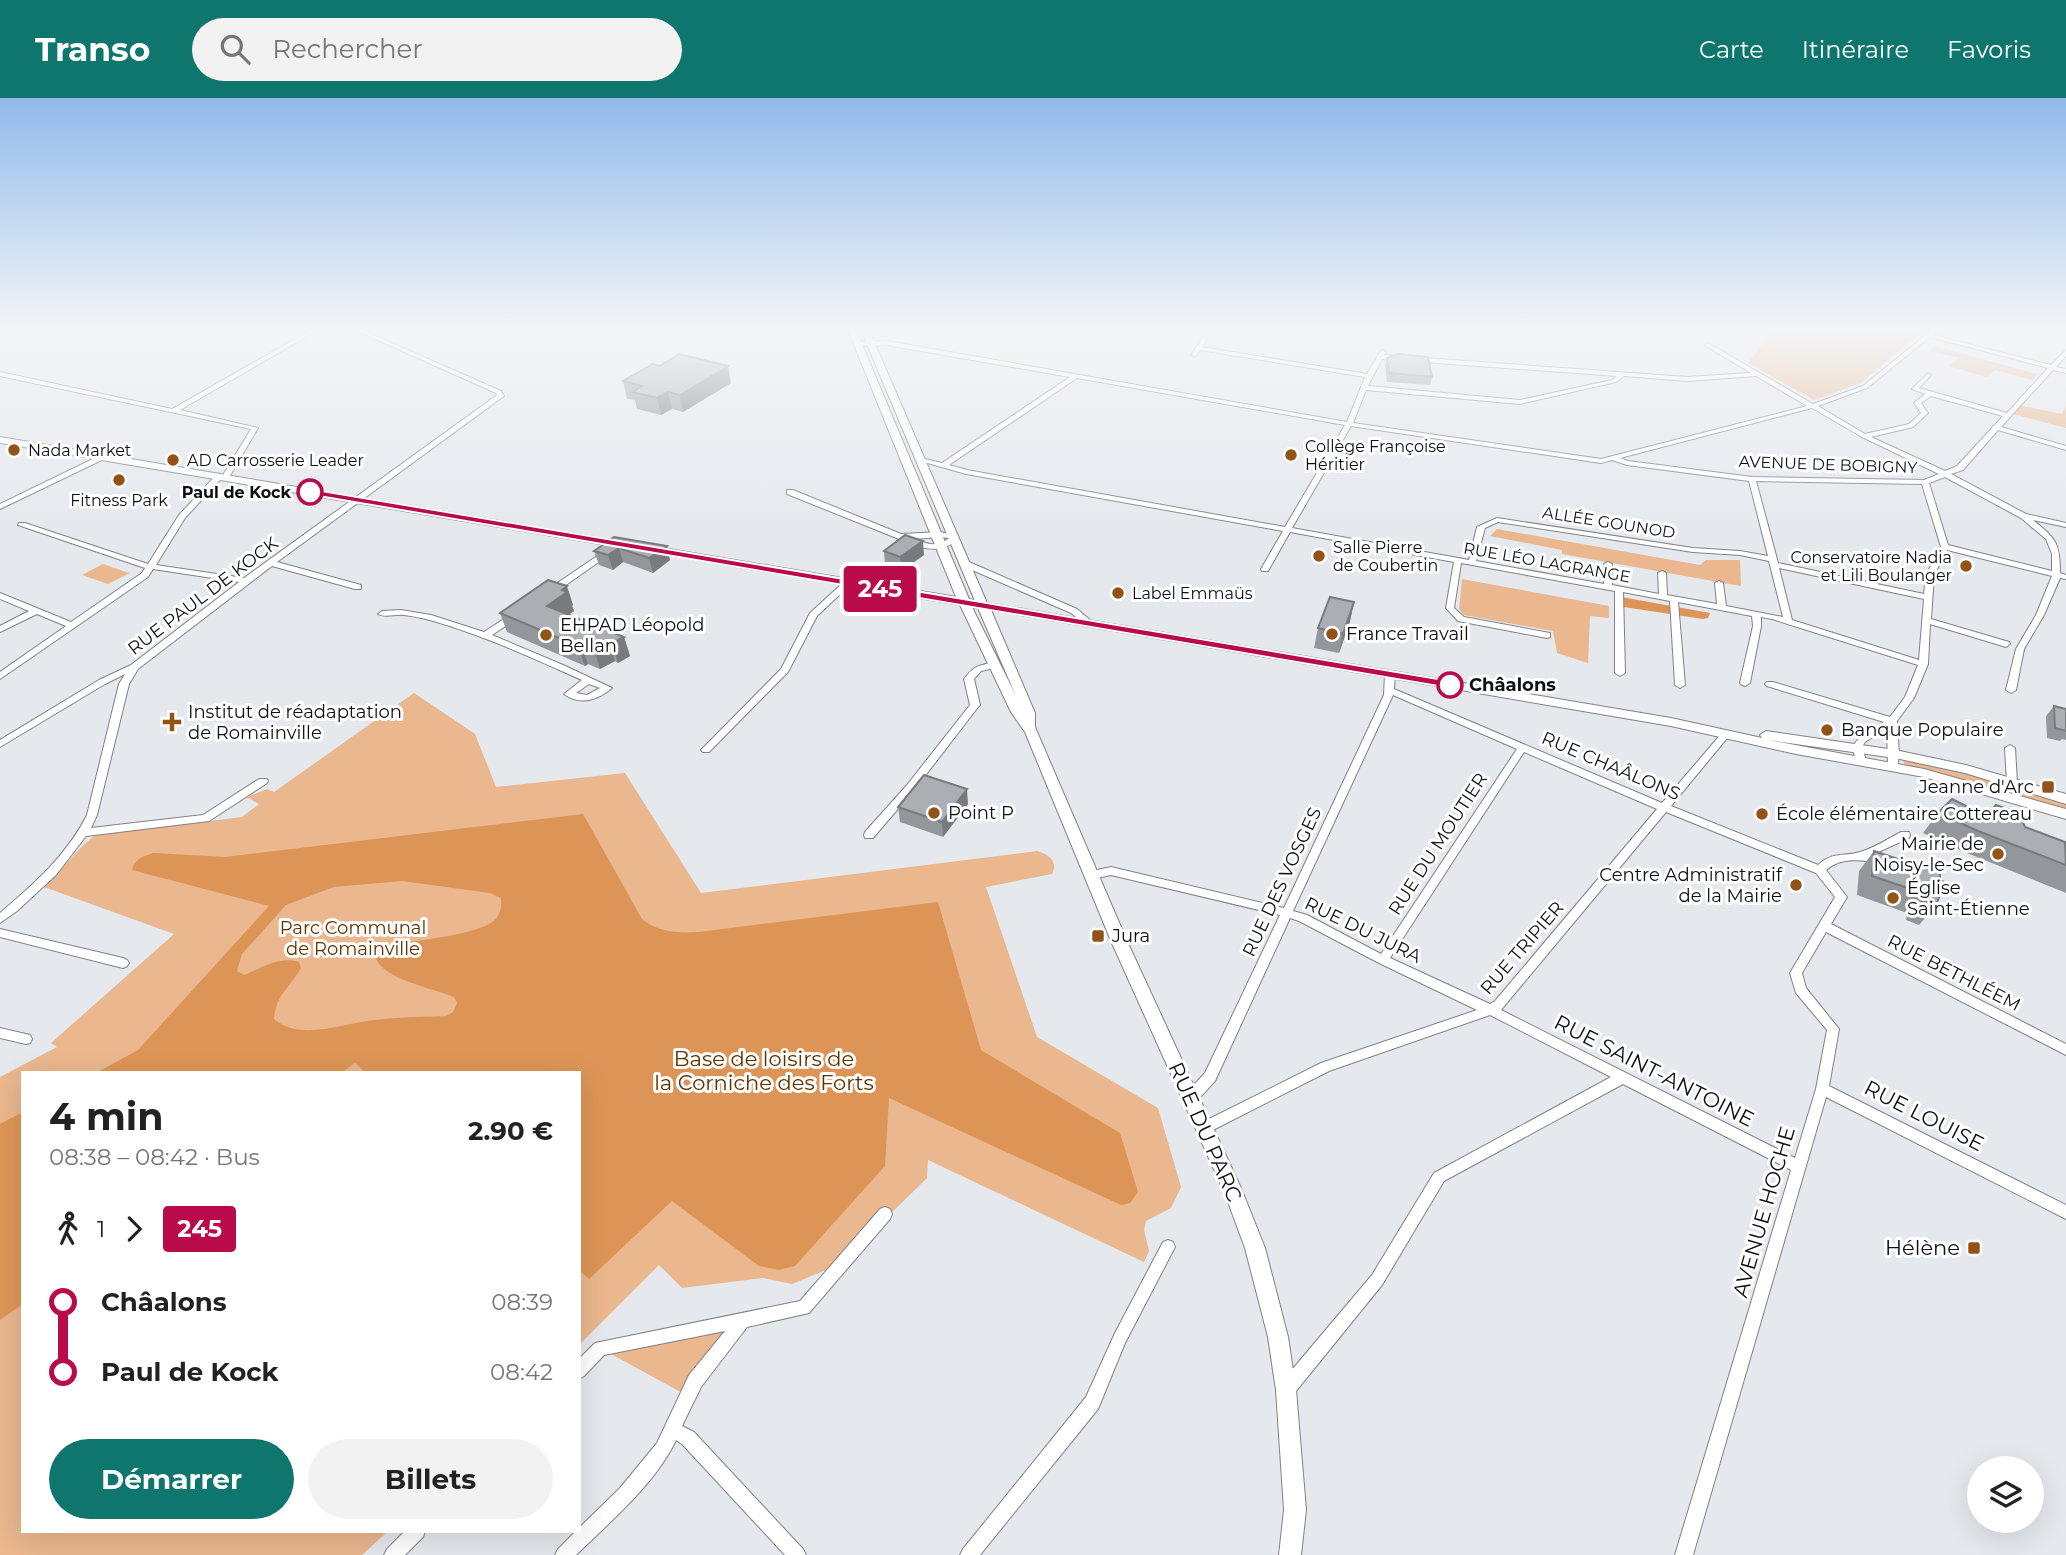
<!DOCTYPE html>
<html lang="fr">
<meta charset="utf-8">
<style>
body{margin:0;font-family:Montserrat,sans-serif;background:#f2f2f2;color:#222;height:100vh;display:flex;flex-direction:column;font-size:26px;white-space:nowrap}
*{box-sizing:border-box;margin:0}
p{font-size:23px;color:#767676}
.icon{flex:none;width:38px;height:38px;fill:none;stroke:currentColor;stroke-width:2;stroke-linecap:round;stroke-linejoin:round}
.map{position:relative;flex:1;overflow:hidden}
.details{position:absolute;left:21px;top:973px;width:560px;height:462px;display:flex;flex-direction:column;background:#fff;border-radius:0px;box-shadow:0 7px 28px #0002}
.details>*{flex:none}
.badge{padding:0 14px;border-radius:5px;font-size:24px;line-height:46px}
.buttons{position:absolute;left:1967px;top:1358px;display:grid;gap:14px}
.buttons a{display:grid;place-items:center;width:77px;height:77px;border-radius:50%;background:#fff;box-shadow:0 7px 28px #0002;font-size:35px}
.map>.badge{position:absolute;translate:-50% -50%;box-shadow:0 0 0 4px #fff}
.legs{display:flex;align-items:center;gap:10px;height:77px;padding:0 28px;font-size:23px}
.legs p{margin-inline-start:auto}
.overview{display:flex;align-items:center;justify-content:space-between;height:119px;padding:0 28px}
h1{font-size:38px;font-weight:700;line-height:52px}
.cta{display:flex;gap:14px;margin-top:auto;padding:14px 28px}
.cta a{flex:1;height:80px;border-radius:42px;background:#0f766e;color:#fff;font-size:28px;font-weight:700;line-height:80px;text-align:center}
.cta a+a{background:#f2f2f2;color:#222}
ul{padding:0 28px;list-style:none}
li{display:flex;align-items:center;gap:24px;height:70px;font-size:26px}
li i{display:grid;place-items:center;width:10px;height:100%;margin:0 9px;background:currentColor}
li i::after{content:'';width:18px;height:18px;margin:-9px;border:5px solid;border-radius:50%;background:#fff}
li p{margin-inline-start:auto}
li:first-child i{background:linear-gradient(#0000 50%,currentColor 0)}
li:last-child i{background:linear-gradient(currentColor 50%,#0000 0)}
header{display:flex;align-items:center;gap:42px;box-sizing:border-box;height:98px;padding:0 35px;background:#0f766e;color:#fff}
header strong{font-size:33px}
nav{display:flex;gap:38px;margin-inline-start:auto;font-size:24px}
.search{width:490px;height:63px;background:#f2f2f2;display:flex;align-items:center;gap:18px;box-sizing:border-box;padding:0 24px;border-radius:38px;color:#767676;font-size:26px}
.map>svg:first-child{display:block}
</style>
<header>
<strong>Transo</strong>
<div class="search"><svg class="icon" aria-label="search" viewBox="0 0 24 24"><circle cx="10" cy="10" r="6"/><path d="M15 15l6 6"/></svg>Rechercher</div>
<nav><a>Carte</a><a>Itinéraire</a><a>Favoris</a></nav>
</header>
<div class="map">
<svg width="2066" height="1457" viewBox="0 0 2066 1457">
<rect width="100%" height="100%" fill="#e5e8ed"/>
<g fill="#eab78e">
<path d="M1773,232h149v1l-61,52 -47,17 -66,-37z"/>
<path d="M1935,248l102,28 -4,6 -38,-10 -8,7 -38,-11 10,-8 -29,-7z"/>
<path d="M2018,307l44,9 4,-8v22l-53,-14z"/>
<path d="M1497,431l203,36 6,-5h34l1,26 -179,-32v-4l-72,-14z"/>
<path d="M103,466l26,9 -1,1 -20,10 -26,-9z"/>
<path d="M1462,481l147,27v12l-19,-2 -2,47 -31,-10 -4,-22 -89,-16 -5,-6z"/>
<path d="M414,595l61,41 21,53 129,-14 76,120 336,-42c11,3 22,10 15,23l-66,13 51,150 121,71 23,79 -10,21 -25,13 -2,9 5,21 -5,11 -216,-102 -1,18 -89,87 -46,19 -29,-6 -81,10 -23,-23 -80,80v-272h-556v458h365l-26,24h-362v-478l57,-30 -6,-4 123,-109 -130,-47c16,-15 36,-42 52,-52l146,-18 17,-13 -12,-7 20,-8 7,3z"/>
<path d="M1904,661l59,13 103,30v8l-160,-44 -3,-4z"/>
<path d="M742,1223l-54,75 -88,-48z"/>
</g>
<g fill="#dd9557" fill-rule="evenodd">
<path d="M1616,498l94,17 -2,5 -5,1 -86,-13z"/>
<path d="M583,716l59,105c17,14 36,14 57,13l239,-30 43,148 139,83 18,59 -8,11 -9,2 -232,-107 -4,68 -90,100 -16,4 -20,-4 -87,-65 -83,78 -10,-9v-197h-213l-11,-10 -14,10h-245l42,-23 131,-144 -137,-36c2,-11 12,-14 21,-17l72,4zM402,783l88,12 11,5c1,8 0,14 -5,21 -16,16 -77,21 -101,25l-12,6 -7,9c9,21 57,29 78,38l3,6 -4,9 -7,4c-24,1 -48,1 -72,4 -31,3 -73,22 -100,-1 2,-25 16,-31 27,-51l-2,-6c-20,-6 -37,6 -55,13l-7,-4 5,-17 44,-49 48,-18z"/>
<path d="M23,1014v192l-23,16v-196z"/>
</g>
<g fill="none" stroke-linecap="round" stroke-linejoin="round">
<g stroke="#808287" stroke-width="2">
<g id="street">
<path d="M311,232h7l-138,80 78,18 -30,51 -6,-1 -37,40 -29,47 88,13 253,-183 -1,-2 -141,-63h7l139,61 3,5 -227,166 84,23v4h-6l-83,-23 -134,103 -9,15 -32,131 -6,13 112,-13 56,-36h8l1,2 -1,2 -58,38 -123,15 -30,39 -39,36 -17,12v-10c34,-29 67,-58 87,-98l32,-131 6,-10 -20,10 -105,63v-7l99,-60 32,-15 108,-83 -86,-13 -5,8 -148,102v-7l66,-46 -29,-12 -37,18v-6l29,-15 -29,-12v-6l71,29 71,-49 3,-5 -127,-43 1,-2h6l123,41 31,-49 38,-41 6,1 28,-46 -251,-53v-4l172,37z"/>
<path d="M1932,232h6l-5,5 118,30 15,-15v6l-10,11 10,2v4l-13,-3 -52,57 65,19v4l-68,-20 -35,40 -12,4 75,40 40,9v4l-33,-7c23,19 27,22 27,53l6,2v4l-6,-1 -16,37 -20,34 -8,41 -5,3 -5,-3 10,-41 20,-34 16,-39 -105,-26 -13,25 -3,44 78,23 1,2 -4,3 -76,-23 -2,40 -14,34 -17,23 2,34 -2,14 -4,1 -5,-3 -1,-39 -22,14 -3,5 4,14 -1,2h-8l-5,-16 7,-9 25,-16 -117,-36 -2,-2 2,-2h6l117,35 15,-20 13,-32 -146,-46 -11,-2v9l-11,57 -5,3 -3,-1 -2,-2 13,-57 -1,-10 -74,-14 7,83 -5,3 -5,-3 -5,-84 -47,-9 2,81 -5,3 -5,-3v-82l-154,-28 -7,45 10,9 86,16v4l-3,1 -89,-17 -12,-13 8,-46 -164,-30 -22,39h-6l-1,-2 22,-38 -317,-57 -49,-14 4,-2 21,5 128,-86 -183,-32 -28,1 -3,-2 3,-2 28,-1 460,81 18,-45 -165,-27 -4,6 -5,-1 11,-17 2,-1 3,2 -5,8 165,27 13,-22 3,-2 3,2 -2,3 303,22 64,-4 -45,-27 -1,-1 3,-2 105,61 50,-18zM1930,239l118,31 -41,45 -88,-25 12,-13 -3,-2 -16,16 13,5 -11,9 7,10 -12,11 -44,10 -47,-28 49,-18zM1382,261l235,17 -5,4 -92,20 -152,-14zM1624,278l63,5 69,-5 51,30 -206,53 -248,-36 13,-33 154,14 96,-22zM1077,280l268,47 -60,102 -318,-57 -18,-5zM1931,298l72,20 -8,9 -2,1 -1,2 -35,38 -12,5 -74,-34 42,-10 15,-14 -7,-10zM1812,310l50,29 77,37 -15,6 -172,-3 -124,-16 -8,-3zM1351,328l250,37 11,-3 15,5 122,16 19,75 -28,-5 -47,-3 -196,-30 -20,9 -8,33 -177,-32zM1945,379l76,41 25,21 6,15v17l-104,-26 -19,-62zM1756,383l166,3 19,63 -15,28 -2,19 -146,-31zM1498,424l195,30 47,3 29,6 14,56 -57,-11 -3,-23 -4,-2 -4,2 2,21 -50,-9 -1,-22 -4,-2 -4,2 1,21 -47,-9v-21l-4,-2 -4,2v20l-128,-23 9,-33zM1779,470l145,31 -5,61 -127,-40z"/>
<path d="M101,357l7,2 -108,52v-5z"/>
<path d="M787,392h6l108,44 40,-2 17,5c-10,14 -24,13 -39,10l-132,-53zM941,439l8,1c-11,10 -23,6 -36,1z"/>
<path d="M606,452h6l1,2 -60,42h-6v-4z"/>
<path d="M963,464h6l108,47 19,16 -1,2h-6l-18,-14 -108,-47z"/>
<path d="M845,483h3l4,2 -35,33 -29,56 -79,80h-6l-2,-2 2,-2 78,-79 29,-56z"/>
<path d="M401,512l30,5 53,17 26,-17h6v4l-24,16 71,30 49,23c-14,12 -32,18 -48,6l18,-14c-50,-22 -99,-45 -152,-60 -8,-2 -17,-4 -26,-5 -9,-1 -19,3 -26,-1l4,-3zM589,586l11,4 -13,7 -11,-2z"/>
<path d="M995,564l5,3 -2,2 -17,4 -7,8 6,26 -2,2 -63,82 -42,49h-8l-1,-3 1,-3 42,-47 63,-80 -6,-26c11,-14 14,-13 31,-17z"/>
<path d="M1390,573l5,3 -1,15 268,114 60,-70h6l2,2 -2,2 -57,69 147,59c15,-14 26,-8 42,-13 14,-4 28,-13 41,-20h8l1,3 -1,3 -35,16 14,3 1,3 -1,3 -4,1c-20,-4 -42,-8 -58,6l21,27 -16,27 235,120v11l-240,-123 -24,41 4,15 33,41 -10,57 237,119v14l-240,-122 -133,458h-18l116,-385 -168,-86 -179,97 -62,104 -90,111 -6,2 -6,-2 -2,-6 2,-6 92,-109 62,-102 177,-96 -121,-62 -161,56 -120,61 -5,2 -5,-2 -2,-4 2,-4 122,-61 156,-53 -98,-47 -80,-42 -9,-3 -75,163c-8,8 -18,24 -30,21l-1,-4 1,-4 20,-21 75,-158 -169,-40 -19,4 -4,-1 -1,-3 1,-3 23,-5 173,41 100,-213 1,-21zM1393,597l124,54 -136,205 -74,-39 -14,-4zM1524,654l133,57 -162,192 -5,3 -100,-46zM1666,714l150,61 19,24 -45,76 6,20 31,37 -11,59 -21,69 -294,-148z"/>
<path d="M2010,647l5,3 2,35 -5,3 -5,-3 -2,-35z"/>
<path d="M0,831l123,29 4,2 2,3 -2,3 -4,2 -123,-31z"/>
<path d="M0,930l30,7 2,4 -2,4 -4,1 -26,-6z"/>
<path d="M885,1109l5,2 2,5 -2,5 -81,94 -62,14 -46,60 -19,39 12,6 109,117 3,6h-21l-103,-111 -6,-4c-20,43 -66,82 -100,115h-21l3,-6 18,-18h3v-3l41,-40 37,-45 32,-68 36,-44 -121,24 -20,21 -5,3v-20l16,-16 205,-42 80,-92z"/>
<path d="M1168,1142l5,2 2,5 -50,96 -27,66 -118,146h-20l3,-6 123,-152 29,-64 48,-91z"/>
<path d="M405,1433h20l-2,6 -18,18h-21l3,-6z"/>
</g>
</g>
<g stroke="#808287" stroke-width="2">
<g id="secondary">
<path d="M848,232h8l113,269 6,2 -114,-271h8l118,273 684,115 91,20 -2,-3 6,-4 129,19 71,15 100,29v10l-101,-31 -70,-15 -127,-18 156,29 142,40v10l-142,-42 -128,-23 -125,-28 -680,-116 44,103v14l92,214 114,247 24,60 23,89 8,53 10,120 -5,45h-22l5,-45 -8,-120 -8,-53 -23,-89 -20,-54 -114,-253 -86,-209 -14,-20 -51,-107 -309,-53 -5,-3 5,-3 305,51zM972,509l6,1 38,88z"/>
<path d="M0,339l624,105 5,3 -5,3 -624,-105z"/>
</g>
</g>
<use href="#street" fill="#fff" fill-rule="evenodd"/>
<use href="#secondary" fill="#fff" fill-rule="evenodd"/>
</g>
<g fill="#93969a">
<path d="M1387,260l45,19 -2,8 -43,-3 -2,-16z"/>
<path d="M623,283l108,2 -48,29 -11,-3 -11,6 -24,-6 -2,-9 -8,-1z"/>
<path d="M614,439l56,23 -17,13 -30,-11 -10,8 -14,-5 -5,-14z"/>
<path d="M884,453l40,4 -23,16 -16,-6z"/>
<path d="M1354,504l-4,19 -11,32 -25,-5 4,-20z"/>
<path d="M573,507l-1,1 2,5 -5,3 55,23 6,19 -12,7 -3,-2 -15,8 -12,-5 -3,2 -78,-34 -7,-19z"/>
<path d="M2054,608l12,3v31l-4,-1 -2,2 -13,-3 -1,-22z"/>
<path d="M968,706l-25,33 -43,-15 -2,-15z"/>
<path d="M1938,715l48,3 39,11 41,21v45l-104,-42 -39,-18z"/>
<path d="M1874,753l66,22 -4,32 -17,20 -13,-5 1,-7 -50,-18 2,-24z"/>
</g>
<g fill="#787a7d">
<path d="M728,268l3,17 -48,29 -3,-17z"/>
<path d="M668,294l4,17 -11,6 -4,-17z"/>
<path d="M923,443l1,14 -23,16 -1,-14z"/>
<path d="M667,448l3,14 -17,13 -4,-15z"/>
<path d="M619,450l4,14 -10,8 -5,-15z"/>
<path d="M567,488l6,19 -1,1 2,5 -20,14 -7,-19 15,-16z"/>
<path d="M1354,504l-4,19 -11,32 4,-19z"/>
<path d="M624,539l6,19 -12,7 -6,-20z"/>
<path d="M608,544l7,19 -15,8 -6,-20z"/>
<path d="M581,546l7,20 -3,2 -7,-20z"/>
<path d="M967,691l1,15 -25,33 -1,-15z"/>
</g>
<g fill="#abaeb3" stroke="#787a7d" stroke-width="2">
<path d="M679,256l49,12 -48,29 -12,-3 -11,6 -25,-6 10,-6 -19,-5 30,-17 7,2z"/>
<path d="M1398,256l30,3 4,20 -43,-4 -2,-15z"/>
<path d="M905,437l18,6 -23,16 -16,-6z"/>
<path d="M614,439l53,9 -18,12 -30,-10 -11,7 -14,-4z"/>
<path d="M548,482l19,6 -5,4 5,2 -20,14 77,31 -12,6 -4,-1 -14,7 -13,-5 -3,2 -78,-33z"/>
<path d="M1330,499l24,5 -11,32 -25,-6z"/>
<path d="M2054,608l12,3v22l-11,-3z"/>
<path d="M924,677l43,14 -25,33 -44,-15z"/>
<path d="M1952,701l34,17 10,-11 23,8 6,14 40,15 1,23 -88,-34 -40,-18z"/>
<path d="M1874,753l66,22v7l5,2 -9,23 -14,-4 1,-8 -51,-17z"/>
</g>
<linearGradient id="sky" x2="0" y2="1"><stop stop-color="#91baec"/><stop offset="0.53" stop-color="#f3f5f7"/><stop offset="1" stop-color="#f3f5f7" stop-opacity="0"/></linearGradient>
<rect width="2066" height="436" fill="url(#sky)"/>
<path fill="#b90b4b" stroke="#fff" stroke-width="2" d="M310,391l1140,192 6,4 -6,3 -1143,-194 -2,-2z"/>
<g fill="#915316" stroke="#fff" stroke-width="2.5">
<circle cx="14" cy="352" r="7"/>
<circle cx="1291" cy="357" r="7"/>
<circle cx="173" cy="362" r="7"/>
<circle cx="119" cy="382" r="7"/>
<circle cx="1319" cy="458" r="7"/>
<circle cx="1966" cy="468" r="7"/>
<circle cx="1118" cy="495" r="7"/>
<circle cx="1332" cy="536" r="7"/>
<circle cx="546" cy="537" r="7"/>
<path d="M168.5 613.5h7v7h7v7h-7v7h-7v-7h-7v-7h7z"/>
<circle cx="1827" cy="632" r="7"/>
<rect x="2041" y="682" width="14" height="14" rx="3.5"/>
<circle cx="934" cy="715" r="7"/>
<circle cx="1762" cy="716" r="7"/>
<circle cx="1998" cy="756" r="7"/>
<circle cx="1796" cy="787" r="7"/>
<circle cx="1893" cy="800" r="7"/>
<rect x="1091" y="831" width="14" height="14" rx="3.5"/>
<rect x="1967" y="1143" width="14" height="14" rx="3.5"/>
</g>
<g fill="#fff" stroke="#b90b4b" stroke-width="3.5">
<circle cx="310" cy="394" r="12"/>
<circle cx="1450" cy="587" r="12"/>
</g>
<g text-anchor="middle" stroke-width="6" stroke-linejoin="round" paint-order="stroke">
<g font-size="16" fill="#0e0f11" stroke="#fff" text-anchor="start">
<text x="1305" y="354">Collège Françoise<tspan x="1305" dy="18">Héritier</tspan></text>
<text x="28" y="358">Nada Market</text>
<text x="187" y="368">AD Carrosserie Leader</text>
<text x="119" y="408" text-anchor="middle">Fitness Park</text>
<text x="1333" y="455">Salle Pierre<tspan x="1333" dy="18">de Coubertin</tspan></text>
<text x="1952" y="465" text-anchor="end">Conservatoire Nadia<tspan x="1952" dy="18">et Lili Boulanger</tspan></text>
<text x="1132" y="501">Label Emmaüs</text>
</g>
<g font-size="16" fill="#0e0f11" stroke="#fff">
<text transform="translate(1828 366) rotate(2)" y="6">AVENUE DE BOBIGNY</text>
<text transform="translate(1609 424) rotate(9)" y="6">ALLÉE GOUNOD</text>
<text transform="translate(1547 464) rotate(10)" y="6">RUE LÉO LAGRANGE</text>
</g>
<g font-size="16" font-weight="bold" fill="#0e0f11" stroke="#fff" text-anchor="end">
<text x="291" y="400">Paul de Kock</text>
</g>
<g font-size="18" fill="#0e0f11" stroke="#fff">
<text transform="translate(203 498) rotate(-37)" y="6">RUE PAUL DE KOCK</text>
<text transform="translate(1611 668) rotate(23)" y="6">RUE CHAÂLONS</text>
<text transform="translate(1438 746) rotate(-57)" y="6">RUE DU MOUTIER</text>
<text transform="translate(1282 784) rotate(-65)" y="6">RUE DES VOSGES</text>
<text transform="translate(1363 832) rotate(26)" y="6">RUE DU JURA</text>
<text transform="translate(1522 850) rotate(-49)" y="6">RUE TRIPIER</text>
<text transform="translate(1954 875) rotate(27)" y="6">RUE BETHLÉEM</text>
</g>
<g font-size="18" fill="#0e0f11" stroke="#fff" text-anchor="start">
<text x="560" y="533">EHPAD Léopold<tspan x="560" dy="21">Bellan</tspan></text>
<text x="1346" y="542">France Travail</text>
<text x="188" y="620">Institut de réadaptation<tspan x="188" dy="21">de Romainville</tspan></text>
<text x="1841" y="638">Banque Populaire</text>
<text x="2034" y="695" text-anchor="end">Jeanne d'Arc</text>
<text x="948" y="721">Point P</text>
<text x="1776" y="722">École élémentaire Cottereau</text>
<text x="1984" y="752" text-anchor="end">Mairie de<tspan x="1984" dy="21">Noisy-le-Sec</tspan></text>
<text x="1782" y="783" text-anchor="end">Centre Administratif<tspan x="1782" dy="21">de la Mairie</tspan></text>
<text x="1907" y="796">Église<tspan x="1907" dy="21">Saint-Étienne</tspan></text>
<text x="1112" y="844">Jura</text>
</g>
<g font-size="18" font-weight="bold" fill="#0e0f11" stroke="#fff" text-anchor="start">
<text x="1469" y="593">Châalons</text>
</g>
<g font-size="18" fill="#603200" stroke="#fff">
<text x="353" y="836">Parc Communal<tspan x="353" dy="21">de Romainville</tspan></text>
</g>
<g font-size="21" fill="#603200" stroke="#fff">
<text x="764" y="968">Base de loisirs de<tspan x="764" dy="24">la Corniche des Forts</tspan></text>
</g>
<g font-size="21" fill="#0e0f11" stroke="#fff">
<text transform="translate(1654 973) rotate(27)" y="7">RUE SAINT-ANTOINE</text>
<text transform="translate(1924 1018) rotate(27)" y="7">RUE LOUISE</text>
<text transform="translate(1205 1034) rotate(66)" y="7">RUE DU PARC</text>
<text transform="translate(1764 1114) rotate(-74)" y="7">AVENUE HOCHE</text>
</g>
<g font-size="21" fill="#0e0f11" stroke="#fff" text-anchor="end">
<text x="1960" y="1157">Hélène</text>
</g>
</g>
</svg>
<div class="buttons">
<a><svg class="icon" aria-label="layers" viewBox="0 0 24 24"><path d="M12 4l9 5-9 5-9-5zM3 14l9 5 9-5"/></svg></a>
</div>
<b class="badge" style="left:880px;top:491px;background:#b90b4b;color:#fff">245</b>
<section class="details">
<div class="overview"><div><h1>4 min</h1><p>08:38 – 08:42 · Bus</p></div><b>2.90 €</b></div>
<div class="legs"><svg class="icon" aria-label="walk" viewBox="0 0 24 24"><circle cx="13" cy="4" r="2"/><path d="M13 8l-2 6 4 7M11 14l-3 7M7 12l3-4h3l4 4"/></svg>1<svg class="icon" aria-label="forward" viewBox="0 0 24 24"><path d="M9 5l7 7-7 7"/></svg><b class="badge" style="background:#b90b4b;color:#fff">245</b></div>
<ul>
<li><i style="color:#b90b4b"></i><b>Châalons</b><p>08:39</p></li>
<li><i style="color:#b90b4b"></i><b>Paul de Kock</b><p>08:42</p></li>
</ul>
<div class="cta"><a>Démarrer</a><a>Billets</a></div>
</section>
</div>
